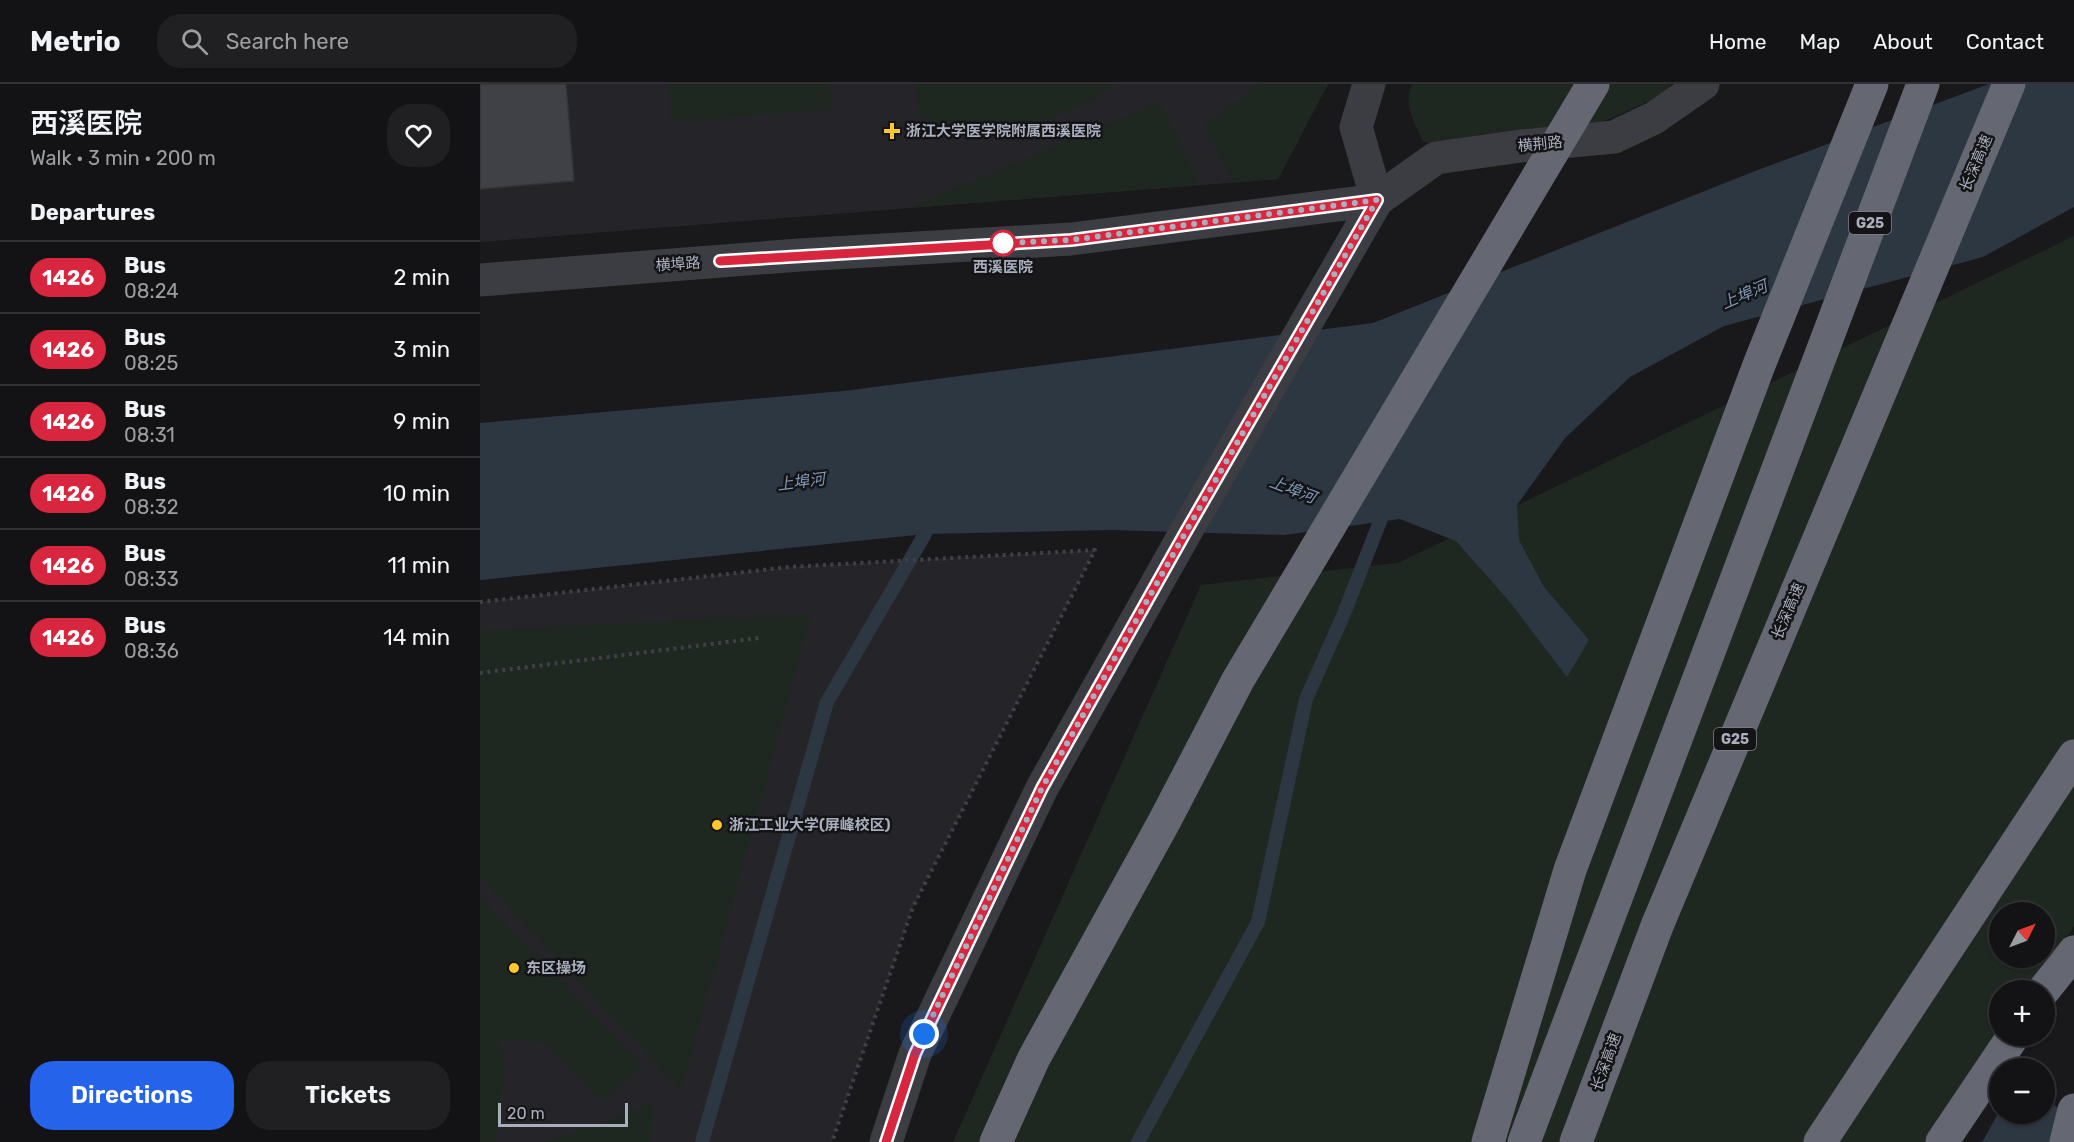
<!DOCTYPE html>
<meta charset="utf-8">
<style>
body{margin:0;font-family:Rubik,"Noto Sans SC",sans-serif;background:#202022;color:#f1f3f6;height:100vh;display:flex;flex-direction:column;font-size:22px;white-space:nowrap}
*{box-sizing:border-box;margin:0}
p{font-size:20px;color:#9d9ea0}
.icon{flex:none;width:33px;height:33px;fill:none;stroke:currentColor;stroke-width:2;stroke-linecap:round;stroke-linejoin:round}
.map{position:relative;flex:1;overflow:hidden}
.drawer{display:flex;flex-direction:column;background:#131315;width:480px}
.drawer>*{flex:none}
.badge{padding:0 12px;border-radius:20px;font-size:21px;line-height:39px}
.needle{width:39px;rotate:48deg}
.buttons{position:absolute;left:1509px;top:818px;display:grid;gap:12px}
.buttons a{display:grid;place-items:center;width:66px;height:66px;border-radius:50%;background:#131315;box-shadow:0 2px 4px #0004,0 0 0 2px #323234;font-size:30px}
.scale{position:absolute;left:18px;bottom:15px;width:130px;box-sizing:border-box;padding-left:6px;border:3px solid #aaafbd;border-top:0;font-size:16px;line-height:21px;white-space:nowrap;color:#aaafbd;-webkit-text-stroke:4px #141417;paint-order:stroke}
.you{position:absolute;width:30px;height:30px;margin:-15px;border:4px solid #fff;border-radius:50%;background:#1a73e8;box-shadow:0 0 0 9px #1a73e833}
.map>.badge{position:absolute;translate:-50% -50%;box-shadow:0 0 0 3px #fff}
h2{padding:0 30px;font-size:22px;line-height:54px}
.round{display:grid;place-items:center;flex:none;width:63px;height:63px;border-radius:24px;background:#202022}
.head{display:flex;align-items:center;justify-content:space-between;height:102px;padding:0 30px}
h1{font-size:28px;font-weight:600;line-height:45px}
.button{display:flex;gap:12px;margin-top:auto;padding:12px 30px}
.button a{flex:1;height:69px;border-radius:24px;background:#2563eb;color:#fff;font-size:24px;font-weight:600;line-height:69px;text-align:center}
.button a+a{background:#202022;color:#f1f3f6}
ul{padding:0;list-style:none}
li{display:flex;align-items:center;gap:18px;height:72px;padding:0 30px;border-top:2px solid #323234}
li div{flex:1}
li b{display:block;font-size:22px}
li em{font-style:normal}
li .badge{min-width:66px;font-weight:700;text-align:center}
header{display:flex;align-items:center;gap:36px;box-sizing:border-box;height:84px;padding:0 30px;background:#131315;border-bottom:2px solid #323234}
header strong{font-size:28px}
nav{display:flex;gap:33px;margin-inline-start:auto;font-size:21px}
.search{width:420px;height:54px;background:#202022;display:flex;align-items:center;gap:15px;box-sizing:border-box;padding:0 21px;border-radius:24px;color:#9d9ea0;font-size:22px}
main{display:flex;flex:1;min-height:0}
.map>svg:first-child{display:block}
</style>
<header>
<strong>Metrio</strong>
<div class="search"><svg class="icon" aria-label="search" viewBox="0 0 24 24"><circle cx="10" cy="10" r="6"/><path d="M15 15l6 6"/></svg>Search here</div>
<nav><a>Home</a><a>Map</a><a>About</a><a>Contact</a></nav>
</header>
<main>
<section class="drawer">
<div class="head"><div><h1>西溪医院</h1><p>Walk · 3 min · 200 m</p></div><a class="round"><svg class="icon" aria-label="heart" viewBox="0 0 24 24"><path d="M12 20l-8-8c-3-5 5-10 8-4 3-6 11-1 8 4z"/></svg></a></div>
<h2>Departures</h2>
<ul>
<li><span class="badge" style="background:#d7263d;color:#fff">1426</span><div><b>Bus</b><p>08:24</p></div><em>2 min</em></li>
<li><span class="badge" style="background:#d7263d;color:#fff">1426</span><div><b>Bus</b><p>08:25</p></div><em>3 min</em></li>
<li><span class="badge" style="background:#d7263d;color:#fff">1426</span><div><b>Bus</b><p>08:31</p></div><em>9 min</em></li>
<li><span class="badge" style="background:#d7263d;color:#fff">1426</span><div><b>Bus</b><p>08:32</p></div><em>10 min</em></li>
<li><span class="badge" style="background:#d7263d;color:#fff">1426</span><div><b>Bus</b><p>08:33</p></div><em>11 min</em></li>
<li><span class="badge" style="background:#d7263d;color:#fff">1426</span><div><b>Bus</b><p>08:36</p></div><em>14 min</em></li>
</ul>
<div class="button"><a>Directions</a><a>Tickets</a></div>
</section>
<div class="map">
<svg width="1594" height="1058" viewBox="0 0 1594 1058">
<rect width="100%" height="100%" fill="#19191c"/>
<g fill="#252529">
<path d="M0,0h848l-50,95 -798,63z"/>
<path d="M615,466l-182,357 -81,235h-352v-540l309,-35z"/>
</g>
<g fill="#1e2820" fill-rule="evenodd">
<path d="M188,0h162l2,25 -161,13z"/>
<path d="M435,0h199l-18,14 -42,19 -58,21 -41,-3 -38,-21z"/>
<path d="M781,0h67l-50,95 -44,4 -31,-58z"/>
<path d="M932,0h260l-12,12 -64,29 -143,26 -30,-10c-9,-18 -20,-37 -11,-57z"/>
<path d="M680,18l39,83 -290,23z"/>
<path d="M1594,152v690l-42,64h-32v45l-67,107h-980l248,-557 197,-22zM1520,828h44v45h-44z"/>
<path d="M331,530l-130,476 -201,-213v-247z"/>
<path d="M0,813l163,169 -40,34 -61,-58 -45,-3 7,18 -5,60 -5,25h-14z"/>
<path d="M173,1018l-3,40h-109l59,-17z"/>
</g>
<g fill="#2d3742">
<path d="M1509,0h85v123l-91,50 -259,69 -94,51 -65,61 -48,67 2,35 25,47 45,53 -22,37 -58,-76 -53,-60 -56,-22 -116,16 -173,-5 -186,4 -445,46v-157l363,-32 530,-68 377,-150z"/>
<path d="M1565,1014l29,22v22h-92l17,-30 45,1z"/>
</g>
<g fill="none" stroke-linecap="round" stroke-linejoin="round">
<g stroke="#2d3742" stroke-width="14">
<path d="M222,1058l125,-440 98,-168"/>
<path d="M658,1058l120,-220 48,-223 37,-83 43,-110"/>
</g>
</g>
<path fill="#404147" stroke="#333338" stroke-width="1.5" d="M0,0h86l8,97 -94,8z"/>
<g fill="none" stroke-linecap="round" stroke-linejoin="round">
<g stroke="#404148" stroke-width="4" stroke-dasharray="3 4.5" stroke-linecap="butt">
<path d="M0,518l309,-35 306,-17 -182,357 -81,235"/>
<path d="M0,589l279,-35"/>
</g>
<g stroke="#3c3c43" stroke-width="33">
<path d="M889,0l-13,43 21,73"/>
<path d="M0,196l319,-25 272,-16 306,-39"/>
<path d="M406,1058l29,-88 127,-266 142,-253 193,-335 59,-42 85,-12 93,-9 40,-19 49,-34"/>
</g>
<g stroke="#656873" stroke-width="33">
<path d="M1564,906l30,-38"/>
<path d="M1008,1058l82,-272 189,-505 113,-281"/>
<path d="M1044,1058l399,-1058"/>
<path d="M1096,1058l81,-216 352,-842"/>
<path d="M1340,1058l254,-386"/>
<path d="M1462,1058l72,-107"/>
<path d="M1586,1058l8,-32"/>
</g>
<path stroke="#656873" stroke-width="33" d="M516,1058l38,-84 130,-236 74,-142 355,-596"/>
</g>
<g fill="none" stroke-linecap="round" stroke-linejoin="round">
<g stroke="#fff" stroke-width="14">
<path id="line" d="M240,177l351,-21 306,-40 -193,335 -142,253 -127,266 -29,88"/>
</g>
<use href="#line" stroke="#d7263d" stroke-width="9"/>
<path stroke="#aaafbd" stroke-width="6" stroke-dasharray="0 10.8" d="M444,950l118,-246 142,-253 193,-335 -306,40 -68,3"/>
</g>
<g fill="#ffc72e" stroke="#141417" stroke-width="2">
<path d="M409 38h6v6h6v6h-6v6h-6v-6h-6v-6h6z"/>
<circle cx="237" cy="741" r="6"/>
<circle cx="34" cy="884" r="6"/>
</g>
<circle fill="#fff" stroke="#d7263d" stroke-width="3" cx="523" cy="159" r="12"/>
<g text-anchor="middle" stroke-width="5" stroke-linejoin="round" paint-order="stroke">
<g fill="#141417" stroke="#7d808b" stroke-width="1.5">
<rect x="1369" y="128" width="42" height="22" rx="4.5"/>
<rect x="1234" y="644" width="42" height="22" rx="4.5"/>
</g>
<g font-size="14" font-weight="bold" fill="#aaafbd">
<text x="1390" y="144">G25</text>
<text x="1255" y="660">G25</text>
</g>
<g font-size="15" font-weight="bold" fill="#aaafbd" stroke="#141417" text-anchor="start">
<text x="426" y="52">浙江大学医学院附属西溪医院</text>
<text x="249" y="746">浙江工业大学(屏峰校区)</text>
<text x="46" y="889">东区操场</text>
</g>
<g font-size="15" fill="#aaafbd" stroke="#141417">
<text transform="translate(1060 60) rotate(-6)" y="5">横荆路</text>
<text transform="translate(1496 79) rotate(-67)" y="5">长深高速</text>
<text transform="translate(198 180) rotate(-4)" y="5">横埠路</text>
<text transform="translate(1308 527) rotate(-67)" y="5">长深高速</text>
<text transform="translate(1126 978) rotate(-70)" y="5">长深高速</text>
</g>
<g font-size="15" font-weight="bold" fill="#aaafbd" stroke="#141417">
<text x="523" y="188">西溪医院</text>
</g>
<g font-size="16" font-style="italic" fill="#7f9aba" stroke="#141417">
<text transform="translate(1264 210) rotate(-23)" y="6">上埠河</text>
<text transform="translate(321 397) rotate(-7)" y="6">上埠河</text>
<text transform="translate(813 405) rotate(21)" y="6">上埠河</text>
</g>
</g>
</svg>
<div class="buttons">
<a><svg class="needle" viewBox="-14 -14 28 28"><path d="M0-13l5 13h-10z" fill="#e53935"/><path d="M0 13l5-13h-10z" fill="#9d9ea0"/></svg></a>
<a>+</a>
<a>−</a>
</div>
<div class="scale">20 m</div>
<div class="you" style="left:444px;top:950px"></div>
</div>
</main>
